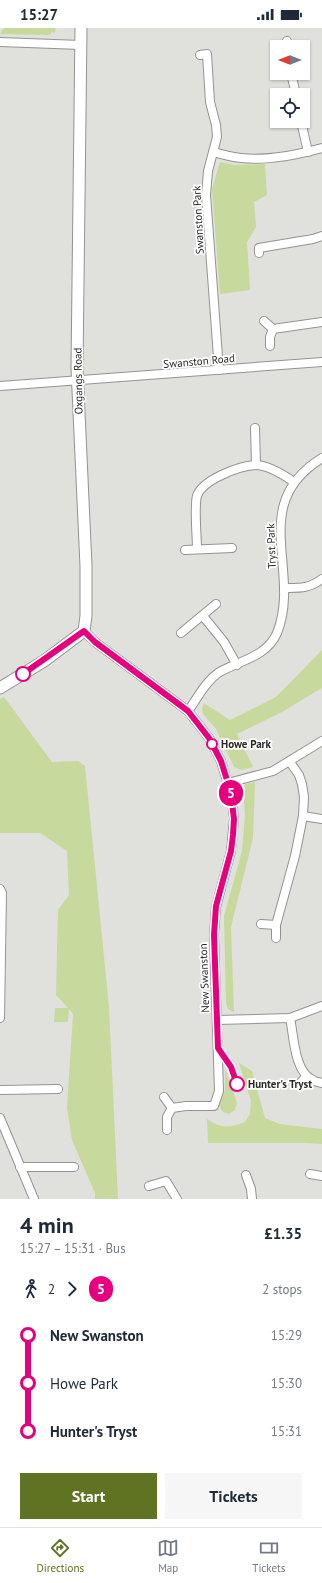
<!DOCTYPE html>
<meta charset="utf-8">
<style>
body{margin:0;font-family:"PT Sans",sans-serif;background:#f6f6f7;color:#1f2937;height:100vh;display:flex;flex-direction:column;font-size:15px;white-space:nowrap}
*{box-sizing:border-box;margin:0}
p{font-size:13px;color:#747a83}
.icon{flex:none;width:22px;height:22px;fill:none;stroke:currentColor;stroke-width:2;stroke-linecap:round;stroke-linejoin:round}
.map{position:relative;height:1171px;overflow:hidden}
.details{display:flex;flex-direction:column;background:#fff;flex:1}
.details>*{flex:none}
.badge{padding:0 8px;border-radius:13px;font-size:14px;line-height:26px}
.needle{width:26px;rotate:270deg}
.buttons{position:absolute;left:270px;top:12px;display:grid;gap:8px}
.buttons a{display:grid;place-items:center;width:40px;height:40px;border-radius:0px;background:#fff;box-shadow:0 1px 3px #0004;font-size:20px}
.map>.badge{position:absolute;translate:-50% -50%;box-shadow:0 0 0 2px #fff}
.legs{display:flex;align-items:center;gap:6px;height:44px;padding:0 20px;font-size:13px}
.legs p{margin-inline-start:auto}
.overview{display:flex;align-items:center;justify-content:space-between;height:68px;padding:0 20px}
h1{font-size:22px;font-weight:700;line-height:30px}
.primary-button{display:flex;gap:8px;margin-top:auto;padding:8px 20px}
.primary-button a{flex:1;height:46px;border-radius:0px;background:#607322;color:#fff;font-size:16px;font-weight:700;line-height:46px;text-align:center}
.primary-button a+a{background:#f6f6f7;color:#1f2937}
ul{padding:0 20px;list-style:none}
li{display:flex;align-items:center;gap:14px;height:48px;font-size:15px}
li i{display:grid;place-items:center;width:6px;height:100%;margin:0 5px;background:currentColor}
li i::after{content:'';width:10px;height:10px;margin:-5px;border:3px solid;border-radius:50%;background:#fff}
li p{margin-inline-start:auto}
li:first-child i{background:linear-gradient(#0000 50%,currentColor 0)}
li:last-child i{background:linear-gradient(currentColor 50%,#0000 0)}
.status{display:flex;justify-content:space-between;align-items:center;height:28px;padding:0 20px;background:#fff;direction:ltr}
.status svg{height:11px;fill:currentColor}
.tab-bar{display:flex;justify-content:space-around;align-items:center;height:56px;border-top:1px solid #e0e1e3;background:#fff;font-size:11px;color:#747a83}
.tab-bar a{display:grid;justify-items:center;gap:2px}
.tab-bar .selected{color:#607322}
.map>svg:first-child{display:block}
</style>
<div class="status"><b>15:27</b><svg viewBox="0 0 49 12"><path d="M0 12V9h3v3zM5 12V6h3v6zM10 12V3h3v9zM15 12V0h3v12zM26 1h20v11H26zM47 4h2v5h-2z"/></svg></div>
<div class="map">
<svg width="322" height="1171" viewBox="0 0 322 1171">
<rect width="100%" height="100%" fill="#e0e1dd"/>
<g fill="#c7d99c">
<path d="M4,0h52l-1,5 -3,-1 -2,3 -50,-1z"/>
<path d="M220,134l14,3 31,-1 2,31 -13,7 2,25 -9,15 3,48 -30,4 -8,-105z"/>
<path d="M322,622v38l-40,24 -45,22 16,33 -12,3 -7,-3 -18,-38 -13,-15 -1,-5 2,-6 26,17 46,-23z"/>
<path d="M4,669l48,65 26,-1 7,5 24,241 9,192h-23v-6l-23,-53 -5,-32 6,-94 -4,-5 -1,13h-14l1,-14h13l-12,-13 2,-85 11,-15 -2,-44 -27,-18h-40v-134z"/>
<path d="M255,754l-2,56 -22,89 3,85 -6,-3 -2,-6 -2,-87 18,-65 3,-36 -2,-28 3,-3z"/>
<path d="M239,1035l13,8 13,47 15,6 42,5v15l-15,-1h-99l-1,-24c15,10 22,9 38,3l5,-8 1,-13z"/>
<path d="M225,1040l12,35 -2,7 -6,4 -6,-2 -4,-6v-4l6,-12z"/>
</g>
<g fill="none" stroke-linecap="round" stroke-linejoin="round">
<g stroke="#939490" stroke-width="10">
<g id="minor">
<path d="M287,13l1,6"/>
<path d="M0,14l81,3"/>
<path d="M200,27l7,-1 3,48 6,23 1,12 -9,34 -2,24 13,175"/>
<path d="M291,45l5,22"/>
<path d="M301,93l7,31"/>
<path d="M213,124c9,2 18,5 28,6 27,3 55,-3 81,-10"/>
<path d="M259,225v-5l54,-9 9,-3"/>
<path d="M264,293l9,8 -3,8v9"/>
<path d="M273,301l49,-7"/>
<path d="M0,358l322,-24"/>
<path d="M255,400l1,37"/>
<path d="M197,521c0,-12 -3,-43 0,-53 5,-16 42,-30 58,-31 13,0 29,10 39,17"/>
<path d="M185,522l47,-2"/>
<path d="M284,560c16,0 24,1 38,-9"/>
<path d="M203,588l21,26 13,23"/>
<path d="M84,603l11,11 93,69 21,27 12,23 10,33 3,25 -3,32 -15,56 -2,28 5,156 -5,15h-28l-14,2 -5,9v13"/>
<path d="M181,605l35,-29"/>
<path d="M188,683c9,-12 17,-29 30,-38 20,-12 49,-16 59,-40 25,-62 -30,-129 45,-175"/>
<path d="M228,755l45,-12 49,-30"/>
<path d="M303,788l19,3"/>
<path d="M0,861l2,4 -2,125"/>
<path d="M261,896l15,1"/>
<path d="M276,910v-13l19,-69 8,-40 1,-19 -2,-13 -3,-9 -9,-13"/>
<path d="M290,990c4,18 4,54 23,62 2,2 6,2 9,3"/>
<path d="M217,992l73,-2 32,-12"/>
<path d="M300,1056l6,-8"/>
<path d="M0,1062l58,-1"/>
<path d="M164,1069l8,11"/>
<path d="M0,1090l34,81"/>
<path d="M20,1139h54"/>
<path d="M310,1146l12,2"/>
<path d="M246,1147l5,14 1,10"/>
<path d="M149,1158l17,-5 11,18"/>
</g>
</g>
<g stroke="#939490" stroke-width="13">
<path id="secondary" d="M0,660l44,-27 40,-30 2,-15v-50l-9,-198 4,-340"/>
</g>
<use href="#minor" stroke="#fff" stroke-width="8"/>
<use href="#secondary" stroke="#fff" stroke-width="11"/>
</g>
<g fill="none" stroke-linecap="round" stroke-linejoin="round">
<g stroke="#fff" stroke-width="9">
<path id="line-1" d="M23,646l61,-43 11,11 93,69 21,27 12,23 7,22 3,11 3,25 -1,16 -2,16 -15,55 -2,29 4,113 13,19 6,17"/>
</g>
<use href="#line-1" stroke="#e6007e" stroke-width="6"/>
</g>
<g fill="#fff" stroke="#e6007e" stroke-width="2">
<circle cx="23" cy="646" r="7"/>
<circle cx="212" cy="716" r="5"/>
<circle cx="237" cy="1056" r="7"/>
</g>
<g text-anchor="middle" stroke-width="3.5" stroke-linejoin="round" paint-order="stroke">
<g font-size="11" fill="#292928" stroke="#fff">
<text transform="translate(198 192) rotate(-93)" y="4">Swanston Park</text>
<text transform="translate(199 333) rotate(-5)" y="4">Swanston Road</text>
<text transform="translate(78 353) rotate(-91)" y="4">Oxgangs Road</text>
<text transform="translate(271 518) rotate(-92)" y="4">Tryst Park</text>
<text transform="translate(204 950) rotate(-92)" y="4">New Swanston</text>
</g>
<g font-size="11" font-weight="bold" fill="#292928" stroke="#fff" text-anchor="start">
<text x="221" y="720">Howe Park</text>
<text x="248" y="1060">Hunter's Tryst</text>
</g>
</g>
</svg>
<div class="buttons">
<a><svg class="needle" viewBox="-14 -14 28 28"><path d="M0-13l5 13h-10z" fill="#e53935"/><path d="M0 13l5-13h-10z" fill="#747a83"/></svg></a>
<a><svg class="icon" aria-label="locate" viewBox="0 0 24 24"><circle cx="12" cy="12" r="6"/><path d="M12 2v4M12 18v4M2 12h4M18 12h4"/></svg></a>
</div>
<b class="badge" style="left:231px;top:765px;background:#e6007e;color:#fff">5</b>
</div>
<section class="details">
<div class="overview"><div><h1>4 min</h1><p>15:27 – 15:31 · Bus</p></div><b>£1.35</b></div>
<div class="legs"><svg class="icon" aria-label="walk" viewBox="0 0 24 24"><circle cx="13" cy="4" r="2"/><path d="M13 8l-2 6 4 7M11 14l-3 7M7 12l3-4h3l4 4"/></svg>2<svg class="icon" aria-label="forward" viewBox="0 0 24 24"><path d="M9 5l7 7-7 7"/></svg><b class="badge" style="background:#e6007e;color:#fff">5</b><p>2 stops</p></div>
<ul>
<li><i style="color:#e6007e"></i><b>New Swanston</b><p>15:29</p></li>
<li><i style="color:#e6007e"></i><span>Howe Park</span><p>15:30</p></li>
<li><i style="color:#e6007e"></i><b>Hunter's Tryst</b><p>15:31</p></li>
</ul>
<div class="primary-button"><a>Start</a><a>Tickets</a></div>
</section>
<nav class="tab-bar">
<a class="selected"><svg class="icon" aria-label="directions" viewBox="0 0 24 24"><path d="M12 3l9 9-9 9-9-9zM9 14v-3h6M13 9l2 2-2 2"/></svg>Directions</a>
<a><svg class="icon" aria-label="map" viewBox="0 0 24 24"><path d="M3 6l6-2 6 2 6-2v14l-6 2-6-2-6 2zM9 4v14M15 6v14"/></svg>Map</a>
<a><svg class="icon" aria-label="tickets" viewBox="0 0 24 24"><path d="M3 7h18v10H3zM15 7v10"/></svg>Tickets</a>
</nav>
